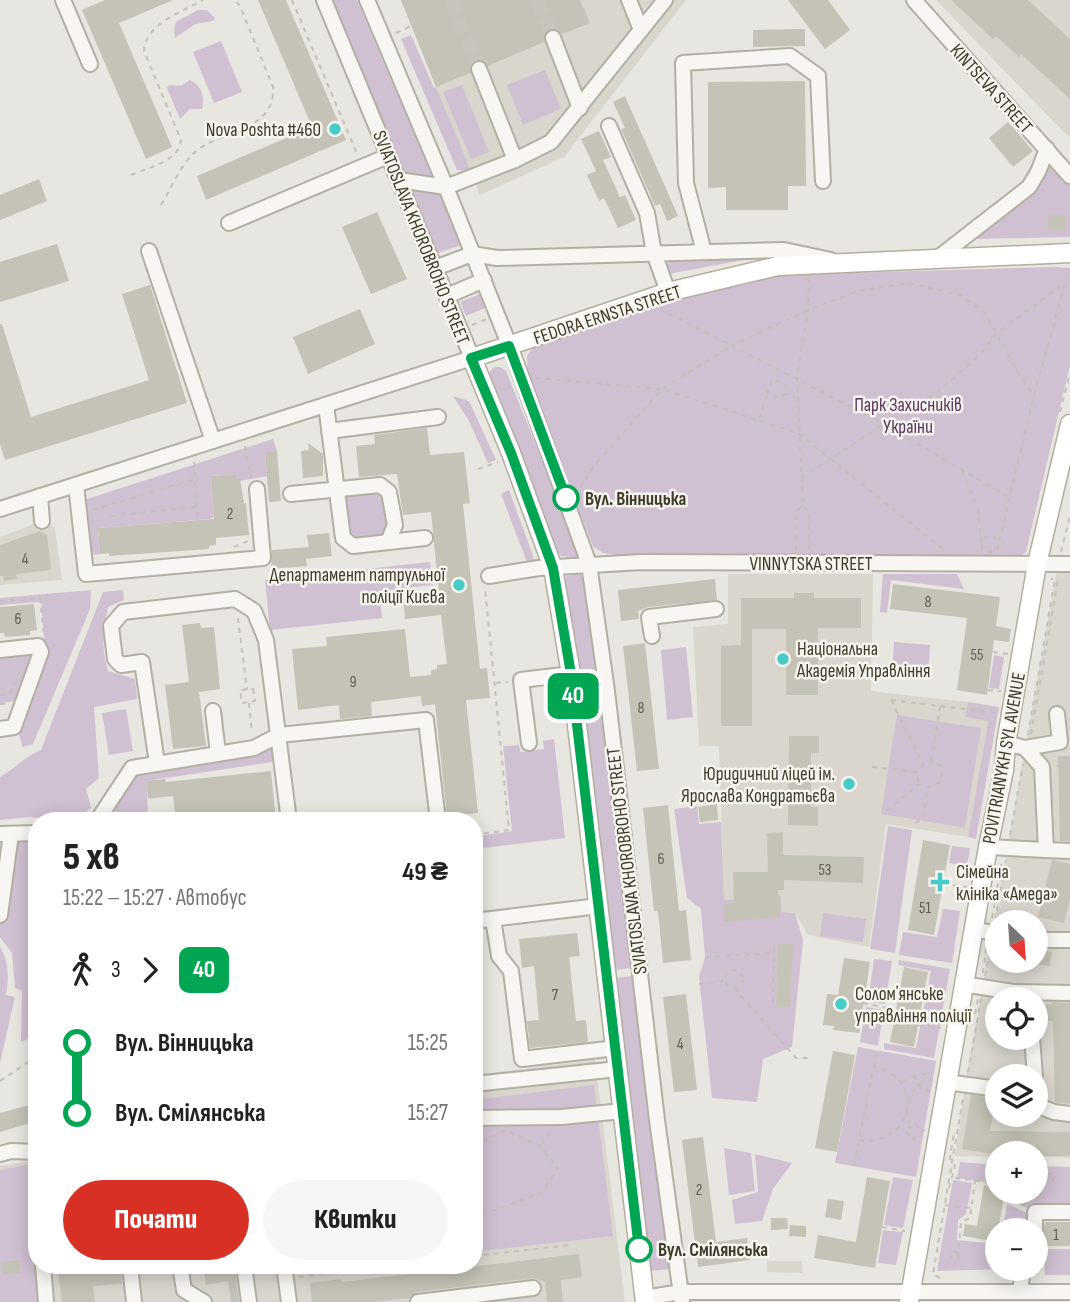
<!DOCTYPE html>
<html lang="uk">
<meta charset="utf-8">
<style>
body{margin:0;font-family:"Sofia Sans Condensed",sans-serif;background:#f6f6f6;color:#222;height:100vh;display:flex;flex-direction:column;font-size:26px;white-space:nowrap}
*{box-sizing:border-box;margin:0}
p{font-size:23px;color:#767676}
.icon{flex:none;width:38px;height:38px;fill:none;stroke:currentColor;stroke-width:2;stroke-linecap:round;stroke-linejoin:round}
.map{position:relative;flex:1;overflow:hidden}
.drawer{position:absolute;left:28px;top:812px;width:455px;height:462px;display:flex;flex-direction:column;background:#fff;border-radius:28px;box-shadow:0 4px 18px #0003}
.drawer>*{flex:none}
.badge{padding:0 14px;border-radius:10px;font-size:24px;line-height:46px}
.needle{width:46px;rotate:155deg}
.tools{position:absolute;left:985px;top:910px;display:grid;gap:14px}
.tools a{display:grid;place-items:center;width:63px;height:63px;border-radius:50%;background:#fff;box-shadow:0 4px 18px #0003;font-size:35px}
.map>.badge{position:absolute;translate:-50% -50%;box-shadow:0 0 0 4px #fff}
.legs{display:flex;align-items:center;gap:10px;height:77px;padding:0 35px;font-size:23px}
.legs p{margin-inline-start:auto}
.summary{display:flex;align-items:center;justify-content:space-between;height:119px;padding:0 35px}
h1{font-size:38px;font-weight:800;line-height:52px}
.button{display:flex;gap:14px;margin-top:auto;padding:14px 35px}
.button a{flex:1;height:80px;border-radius:42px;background:#d93025;color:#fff;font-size:28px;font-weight:800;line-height:80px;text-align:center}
.button a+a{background:#f6f6f6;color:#222}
ul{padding:0 35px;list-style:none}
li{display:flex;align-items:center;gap:24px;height:70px;font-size:26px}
li i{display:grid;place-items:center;width:10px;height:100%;margin:0 9px;background:currentColor}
li i::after{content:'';width:18px;height:18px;margin:-9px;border:5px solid;border-radius:50%;background:#fff}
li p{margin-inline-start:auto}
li:first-child i{background:linear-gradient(#0000 50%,currentColor 0)}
li:last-child i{background:linear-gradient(currentColor 50%,#0000 0)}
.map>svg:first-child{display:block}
</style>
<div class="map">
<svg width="1070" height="1302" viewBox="0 0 1070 1302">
<rect width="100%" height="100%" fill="#e8e6e0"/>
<g fill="#dad6ce" fill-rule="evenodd">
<path d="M401,0h285l-122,157 -84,38z"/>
<path d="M936,0h134v138l-22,-22z"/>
<path d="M42,521l13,7 7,52 -62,5v-48z"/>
<path d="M1058,564h12v594l-34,-1v-4h-38l-1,4 -42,-1 10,-71zM998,922h38v39h-38zM998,999h38v39h-38zM998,1076h38v39h-38z"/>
<path d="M728,574h145l-2,117 97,11 -3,15 23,3 -20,117 -82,-13 -17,123 -61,-12 -13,-22 -14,-1 -1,-16 -56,4 -5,-154h-20l-6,-119 35,-3z"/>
<path d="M595,1060l30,242h-625v-136l37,-6v105h437v-190z"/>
<path d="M767,1261h35v12l-35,-1z"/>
</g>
<g fill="#d0c1d2">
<path d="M333,0h24l104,245 -26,9z"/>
<path d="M198,10h9l8,8 -2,3 -18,3 -20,14 -1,-8 2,-8z"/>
<path d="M411,35l23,53 2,-1 35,84 -14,-1 -56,-131z"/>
<path d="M221,41l21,51 -28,11 -21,-51z"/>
<path d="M545,70l16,39 -38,16 -16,-40z"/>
<path d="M190,80c12,6 15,16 12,29h-12l-10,10 -13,-31 2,-3 12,1z"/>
<path d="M462,85l27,67 -18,7 -28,-67z"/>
<path d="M1051,161l19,25v51l-94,2 59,-46 9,-13z"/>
<path d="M766,256l-98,18 -3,-7 5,-6z"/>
<path d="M1054,267l16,1v97l-44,187 -9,7 -214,2 -179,-5 -21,-3 -10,-7 -65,-168 -1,-22 7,-10 119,-40 84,-22 46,-9z"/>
<path d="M480,294l5,14 -19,8 -6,-14z"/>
<path d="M494,367h6l6,4 41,101 32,86 -18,-2 -5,-6 -68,-176z"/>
<path d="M453,396l16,5 27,59 -8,3 -19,-42z"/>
<path d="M273,439l4,12 -12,2 2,23 -27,5v-2h-3l-1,-5 -25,2 3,40 -3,3 -113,9 2,26 -10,1 -6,-55z"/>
<path d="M378,490c11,13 13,31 6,46l-29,4 -7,-5 -5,-38 5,-4z"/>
<path d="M509,490l23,63 3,10 -7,2 -27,-71z"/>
<path d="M430,562l3,23 -54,6 3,27 -112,12 -5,-50z"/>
<path d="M580,574l6,6 16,109 32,279 -21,2 -50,-387 4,-7z"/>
<path d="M883,574h74l7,15 -73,-9 -4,33 -7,-1z"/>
<path d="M91,590l-1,19 -57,135 -11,3 -3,-14 27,-72 -5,-59 -41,3v-7z"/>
<path d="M123,590l1,10 -16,7c-5,23 -7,41 0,64l27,8 2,20 -43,8 5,71 -13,11 5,19 -17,13 -44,-4 -30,3v-43c15,-9 26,-21 41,-27l62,-158z"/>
<path d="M894,642l36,3 -2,33 -36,-2z"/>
<path d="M686,647l7,70 -26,3 -6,-70z"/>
<path d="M31,650l3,5 -18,46 -16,2v-50z"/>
<path d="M994,655l10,2 -5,32 -10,-1z"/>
<path d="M968,702l31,5 -23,132 -8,-2 20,-116 -23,-4z"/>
<path d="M126,709l7,42 -24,4 -7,-42z"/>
<path d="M897,715l84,13 -16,100 -84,-14z"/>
<path d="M554,739l11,99 -90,11 -1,5v-17l38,-6 -9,-85 16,-1 1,7 24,-3 -1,-8z"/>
<path d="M275,749l-3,13 -126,19 2,29 -5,5 -23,4 -7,-11 27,-39z"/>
<path d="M697,806l2,18 22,-2 3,78 57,-4v16l14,1 8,27 -11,107 -29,12 -6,43 -45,-4 -13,-121 6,-20 -4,-48 -14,-11 -13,-89z"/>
<path d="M888,826l24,4 -17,123 -25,-4z"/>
<path d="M37,839v196l-16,7 1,-51 -7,-3 -3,-35 -12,-16v-89l12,6 3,-14z"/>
<path d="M952,846l18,2 -3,18 -18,-3z"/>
<path d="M943,909l17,2 -8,52 -53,-8 4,-23 34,5z"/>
<path d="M823,913l43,6 -3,23 -43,-6z"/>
<path d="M0,947c9,15 9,31 6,48l9,2 -15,66z"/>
<path d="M874,959l18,2 -7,43 -17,-2z"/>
<path d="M899,960l51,9 -16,89 -50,-9v-6l32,5 15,-77 -33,-6z"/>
<path d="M634,976l36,293 -21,2 -36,-293z"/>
<path d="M866,1007l18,3 -6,36 -18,-4z"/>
<path d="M858,1047l78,14 -20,116 -81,-14z"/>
<path d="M594,1085l19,151 -139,16v-152z"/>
<path d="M724,1148l27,5 4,38 -26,4z"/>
<path d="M755,1154l37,9 -19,26 -11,32 -27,3 -3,-24 26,-8z"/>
<path d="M960,1162l37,3v19l-40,-6z"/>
<path d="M37,1163v102l9,37h-46v-132z"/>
<path d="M1036,1166l34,1v45h-35l-27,-14v-6h28z"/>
<path d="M893,1177l20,3 -10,48 -19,-3z"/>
<path d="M953,1180l19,3 -6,31 -8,6 -1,20 40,4 1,25h9l-70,2z"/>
<path d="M1007,1204l25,11 -2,15h-23l2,-7 -5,-2z"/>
<path d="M883,1230l20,2 -7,33 -18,-2z"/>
<path d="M1044,1249h26v26h-25z"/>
</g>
<g fill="#c5c2b7">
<path d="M105,0h68l-54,23 53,124 -26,12 -64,-149z"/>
<path d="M258,0h28l60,140 -140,60 -9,-24 115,-49z"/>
<path d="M401,0h179l10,23 -28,11 -7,-5h-6l-5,7v6l-56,24 -7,-6h-6l-5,7v6l-34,14z"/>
<path d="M788,0h40l22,30 -25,19z"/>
<path d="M951,0h77l42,39v60l-49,-45 -2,3 -23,-21 -3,3z"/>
<path d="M805,29v17l-52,1v-17z"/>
<path d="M805,81l1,105h-18v24h-62v-23l-18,1v-106z"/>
<path d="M625,96l53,120 -11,5 -7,-17 -5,2 -34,-77 4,-1 -12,-26z"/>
<path d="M1008,122l25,29 -20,16 -24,-29z"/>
<path d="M599,131l12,26 -8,3 17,37 5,-2 11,25 -18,8 -14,-30 -5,3 -12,-26 9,-4 -15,-32z"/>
<path d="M39,179l8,22 -47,19v-25z"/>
<path d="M377,212l30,67 -36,15 -29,-67z"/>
<rect x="1048" y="215" width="18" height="16"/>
<path d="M57,244l12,37 -69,21v-40z"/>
<path d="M150,285l37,118 -182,57 -5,-16v-120h2l29,93 118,-37 -27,-86z"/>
<path d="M360,309l15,35 -67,30 -15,-37z"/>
<path d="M427,428l3,27 34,-3 6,51 -7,1 17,165 7,-1 3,30 -24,2 12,113 -31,3 -12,-112 -13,2 -1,-10 -50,6 1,14 -32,3 -1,-14 -41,5 -6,-61 35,-3 -1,-9 79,-8 5,48 21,-2v-5l6,-1v-4l10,-1 -6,-49 -36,4 -2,-21 36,-5 -8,-81 -28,3 -6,-41 -38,3 -3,-31 19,-2 -1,-9z"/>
<path d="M308,443l15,11v22l-20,2 -2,-27 8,-1z"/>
<path d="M277,451l4,50 -12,1 -4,-50z"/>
<path d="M236,474l1,5h3l4,24h2l3,32 -33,3v7l-7,1v3l-100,7v-3l-9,1 -2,-26 116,-9 -3,-43z"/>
<path d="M40,531l7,4 4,35 -35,4 1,5 -13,2 -1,-5h-3v-31z"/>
<path d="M329,533l3,23 -26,3 1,7 -36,3 1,-19 37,-3 -2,-12z"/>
<path d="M715,579l2,21 -69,7 -10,4 1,8 -18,2 -3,-31z"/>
<path d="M893,584l107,13 -4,29 15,3 -2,13 -15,-2 -7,55 -30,-5 10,-72 -77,-9z"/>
<path d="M794,593h20v5h47v30h-43v67h-32v-66h-34v97h-31v-80l20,-1v-47h53z"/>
<path d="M34,604l3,26 -7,1v4l-25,2 -1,-4h-4v-26z"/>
<path d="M200,623l1,5 13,-1 6,62 -21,3 7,54 -33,3 -8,-64 24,-3 -7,-57z"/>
<path d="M645,643l14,126 -22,2 -14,-125z"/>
<path d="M789,736h30v17h-8v54h7v19l-30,-1z"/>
<path d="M1058,756h12v85h-10z"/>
<path d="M271,771l5,50h-100l-3,-25 -25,3 -2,-18 19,-2 1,3z"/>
<path d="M717,804l1,16 -18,2 -2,-15z"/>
<path d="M668,805l11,106 7,-1 5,50 -28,3 -5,-52h-4l-11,-103z"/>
<path d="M783,832v23l81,2 -1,26 -79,-3v10h-6l2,27 -56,5 -1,-18 11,-1 -1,-31h35l-1,-39z"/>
<path d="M923,840l27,5 -16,90 -26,-5z"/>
<path d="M1052,860l18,4v35l-6,24 -26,-6z"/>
<path d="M577,933l3,23 -11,1 7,64 10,-1 2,22 -58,6 -3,-27 12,-1 -5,-54 -12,2 -3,-29z"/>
<path d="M778,944h15l-3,63h-14z"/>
<path d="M1036,950l16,2 -2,14 -14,-2z"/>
<path d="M844,958l26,4 -11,71 -26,-3 1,-4 -11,-1 4,-31 11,1z"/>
<path d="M904,967l24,5 -14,75 -24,-5z"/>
<path d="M686,994l11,96 -23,2 -11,-95z"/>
<path d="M1052,1002l18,1v101l-15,-2 -2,-81h-11v-5h-6v-11l16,-1z"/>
<path d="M833,1051l22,4 -18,97 -22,-4z"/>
<path d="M971,1095l25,3 -6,33 80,1v24h-34v-3h-38v2l-36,-6z"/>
<path d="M37,1103v18l-37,11v-19z"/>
<path d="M703,1137l13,105 31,-4 3,22 -52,7 -16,-127z"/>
<path d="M867,1177l23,4 -15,87 -61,-10 4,-23 38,7z"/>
<path d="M984,1185l14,2v5h7l-7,38v12l-35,-6 2,-12 12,2z"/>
<path d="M828,1199l16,2 -3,19 -16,-3z"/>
<path d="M771,1218h16l1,11 -17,1z"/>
<path d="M1045,1222h25v24h-28z"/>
<path d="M790,1225l16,1v11l-17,-1z"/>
<path d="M579,1254l3,23 -21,3 2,22h-16l-2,-20 -12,-4 -116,14 -7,6 -38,4h-60l-2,-19 31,-4 1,3z"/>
<path d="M19,1260l1,13 -18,1 -1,-12z"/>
<path d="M57,1265h63l2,19 -29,2 2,16h-33z"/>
<path d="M203,1265h31l5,37h-8l-3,-21 -22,4z"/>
</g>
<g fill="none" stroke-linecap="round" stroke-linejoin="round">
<g stroke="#c6c4bb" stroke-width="14" stroke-dasharray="14 7" stroke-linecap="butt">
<path d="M451,0l28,69"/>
<path d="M537,0l16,38"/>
</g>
<g stroke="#b2afa5" stroke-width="18">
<g id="minor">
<path d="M63,0l27,64"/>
<path d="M367,0l79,187 68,170 75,207 18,127 50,429 25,182"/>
<path d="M629,0l12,30"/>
<path d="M914,0l156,176"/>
<path d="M553,38l27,70"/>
<path d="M479,69l36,91"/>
<path d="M609,126l38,87 7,40 14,39"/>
<path d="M399,180l47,7 69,-27 36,-18 114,-142"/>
<path d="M229,223l159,-67"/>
<path d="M149,251l64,190"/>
<path d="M704,252l-18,-69 -3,-120 107,-7 28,20 5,105"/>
<path d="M939,257l90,-70 9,-15 9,-23"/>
<path d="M435,268l37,-14 25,4 287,-8 47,10"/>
<path d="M447,296l37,-16"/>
<path d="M326,405l17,133 10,8 72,-8"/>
<path d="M329,431l109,-14"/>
<path d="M76,485l10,89 177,-16 -6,-69"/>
<path d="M291,494l89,-9 9,7 6,33 -7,17"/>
<path d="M40,496l2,25"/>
<path d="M0,509l472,-151 -148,-358"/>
<path d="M489,576l50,-8 103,-6 428,2"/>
<path d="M652,636l-3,-19 67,-8"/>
<path d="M0,650l38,-4 3,6 -27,75 -14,2"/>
<path d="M213,711l5,42"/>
<path d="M529,743l-8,-63 50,-6"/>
<path d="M1025,748l35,-6 -3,-28"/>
<path d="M157,763l-15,-101 -21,3 -6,-6 -4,-33 12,-14 112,-13 19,12 12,29 23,181"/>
<path d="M97,821l35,-53 122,-20 25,-13 147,-15 12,101"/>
<path d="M0,834l37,-1"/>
<path d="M988,847l58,3 -4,-83 -17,-19 -19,-5"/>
<path d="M1046,850l24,1"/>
<path d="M0,915l11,-81"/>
<path d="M493,919l6,37 12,15 11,88 94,-11"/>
<path d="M474,921l125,-15"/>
<path d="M973,929l25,5"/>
<path d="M1036,940h34"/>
<path d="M963,984l50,8 57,1"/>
<path d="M1032,1038l3,38"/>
<path d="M946,1082l52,7"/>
<path d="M474,1084l144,-15"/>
<path d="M1036,1105l18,7 16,2"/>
<path d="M474,1118l87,-1 62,-6"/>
<path d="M0,1154l11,-3 26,1"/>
<path d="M1035,1230v-18h35"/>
<path d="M43,1265l3,37"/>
<path d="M130,1265l4,37"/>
<path d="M180,1265l4,25 20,12"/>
<path d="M244,1265l5,37"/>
<path d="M284,1265l5,37"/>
<path d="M1020,1292l3,-23"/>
<path d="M644,1298l37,-6h389"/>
<path d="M418,1302l115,-14"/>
</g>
</g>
<g stroke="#b4ae9f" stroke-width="21">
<g id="major">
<path d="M645,1302l-74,-628 -18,-106 -42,-115 -39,-95 196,-66 110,-26 292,-13"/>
<path d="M909,1302l79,-455 16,-77 2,-27 31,-179 33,-140"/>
</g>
</g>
<g stroke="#c3c1ba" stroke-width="2" stroke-dasharray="5 5" stroke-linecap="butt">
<path d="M292,0l66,156"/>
<path d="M396,33l15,-7"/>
<path d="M131,175c18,-8 48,-13 50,-35l-37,-89c1,-27 38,-39 59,-51"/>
<path d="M161,205c10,-16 19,-39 33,-52 25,-23 82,-21 79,-66l-33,-81 -5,-6"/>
<path d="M809,278l-1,32 -11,68 6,128 6,7v36"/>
<path d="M660,309l224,115 126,74"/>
<path d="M472,325l15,-6"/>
<path d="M536,378l126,11 136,44 146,117"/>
<path d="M784,393l-3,6 -14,-6 6,-14 13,6 -2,8 12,5"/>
<path d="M1060,412l10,-39"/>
<path d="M759,419l9,-25"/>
<path d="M245,446l6,32"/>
<path d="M194,462l3,58"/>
<path d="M478,469l20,-7"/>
<path d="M962,471l16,38 4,40"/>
<path d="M801,478l83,-54 51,-30 43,-37 19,-24 68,-50"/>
<path d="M580,488l13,-21 69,-78 71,-44 75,-35 54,-20 46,-7 52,12 26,19 33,61 15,20"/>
<path d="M92,510l103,-31"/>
<path d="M111,516l85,-9"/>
<circle cx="990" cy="544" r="8"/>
<path d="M234,547l14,-6"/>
<path d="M796,550v-38l6,-6"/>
<path d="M997,551l37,-156 35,-126"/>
<path d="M1061,552l9,-36"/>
<path d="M0,601l40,-3 4,36"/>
<path d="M238,618l9,72"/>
<path d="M993,652l15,2"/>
<path d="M496,683l12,-1"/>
<path d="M253,689l2,12 -13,2 -2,-13z"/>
<path d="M988,690l13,1"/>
<path d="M0,695l11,-2 9,-23"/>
<path d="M891,700l107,13"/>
<path d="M891,700l32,64 -6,8"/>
<path d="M249,703l3,30"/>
<path d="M0,704l9,-1"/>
<path d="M1031,734l27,-154 -1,-1"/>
<path d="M1028,735l27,-156h-4"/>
<path d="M931,760l9,-53"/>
<path d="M1057,766h13"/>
<path d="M872,767l45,5 2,11"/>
<path d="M886,811l34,-27 8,3 11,-4 3,-8 -1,-9 -10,-5 -8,3"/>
<path d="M915,823l8,-5 5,-30"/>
<path d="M474,835l35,-5 -24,-242"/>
<path d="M1010,835l13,-71"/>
<path d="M943,884l24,3"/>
<path d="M1002,892l41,6"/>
<path d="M992,918l10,-57"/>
<path d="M995,921l11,-60"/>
<path d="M705,957l69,-4v-10"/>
<circle cx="734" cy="979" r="9"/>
<path d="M983,973l4,-29"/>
<path d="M985,976l6,-29"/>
<path d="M699,984l24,-3"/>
<path d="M734,988l62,70h15"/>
<path d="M773,1002l1,-48"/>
<path d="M863,1003l25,5"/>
<path d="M975,1014l3,-15"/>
<path d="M918,1025l23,3"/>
<path d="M968,1072l13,-73"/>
<path d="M0,1081l37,-25"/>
<path d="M903,1082l11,-6"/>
<path d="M930,1092l-13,-8 -2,-8c7,-4 11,-2 17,4"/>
<path d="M908,1101l9,-17"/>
<path d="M907,1110l2,15"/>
<path d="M915,1125l9,5 -10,9 -4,-1 -4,-9z"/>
<path d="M859,1140c49,9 72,-60 15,-73"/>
<path d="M541,1145l11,-15"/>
<path d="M474,1146l31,-16 35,16 18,22 -17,25 -47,17 -20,2"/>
<path d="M854,1166l23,-116"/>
<path d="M1036,1175l17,-1v8l-17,1"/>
<path d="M955,1178l43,6"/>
<path d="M949,1188l6,-22 -5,-8 4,-25"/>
<path d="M1036,1189l7,11"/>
<path d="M1008,1192v6l17,8"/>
<path d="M945,1205l25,3"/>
<path d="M882,1227l23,4"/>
<path d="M958,1252l-6,-1 -1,7h7l3,-36 9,-4 5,-38"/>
<path d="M474,1256l97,-11"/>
<path d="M299,1277l99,-12"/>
<path d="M940,1278l-7,-4 30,-176"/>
</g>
<use href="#minor" stroke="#f7f6f2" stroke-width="14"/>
<use href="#major" stroke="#fff" stroke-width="18"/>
</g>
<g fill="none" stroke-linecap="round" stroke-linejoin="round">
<g stroke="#fff" stroke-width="16">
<path id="line-1" d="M566,498l-57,-152 -38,12 40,95 42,115 18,106 68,575"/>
</g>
<use href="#line-1" stroke="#00a651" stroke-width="10"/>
</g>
<g fill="#47cbc7" stroke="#f6f4ef" stroke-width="2.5">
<circle cx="335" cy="129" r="7"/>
<circle cx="459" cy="585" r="7"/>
<circle cx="783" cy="659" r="7"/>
<circle cx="849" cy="784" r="7"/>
<path d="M936.5 871.5h7v7h7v7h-7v7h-7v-7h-7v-7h7z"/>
<circle cx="841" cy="1004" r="7"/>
</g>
<g fill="#fff" stroke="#00a651" stroke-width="3.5">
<circle cx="566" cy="498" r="12"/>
<circle cx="639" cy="1249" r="12"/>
</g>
<g text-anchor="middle" stroke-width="5" stroke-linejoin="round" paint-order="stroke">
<g font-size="16" fill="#605c4c">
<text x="230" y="519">2</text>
<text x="25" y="564">4</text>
<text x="928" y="607">8</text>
<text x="18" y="624">6</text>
<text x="977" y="660">55</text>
<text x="353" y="687">9</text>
<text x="641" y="713">8</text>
<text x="661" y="864">6</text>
<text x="825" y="875">53</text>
<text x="925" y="913">51</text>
<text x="555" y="1000">7</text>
<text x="680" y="1049">4</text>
<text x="699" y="1195">2</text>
<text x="1056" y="1240">1</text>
</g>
<g font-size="19" fill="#3f3a29" stroke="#f6f4ef">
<text transform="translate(992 88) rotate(48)" y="7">KINTSEVA STREET</text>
<text transform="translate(422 237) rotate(68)" y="7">SVIATOSLAVA KHOROBROHO STREET</text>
<text transform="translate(607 314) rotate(-18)" y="7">FEDORA ERNSTA STREET</text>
<text x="811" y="570">VINNYTSKA STREET</text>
<text transform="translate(1003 758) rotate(-80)" y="7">POVITRIANYKH SYL AVENUE</text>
<text transform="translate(626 861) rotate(-97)" y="7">SVIATOSLAVA KHOROBROHO STREET</text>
</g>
<g font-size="19" fill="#3f3a29" stroke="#f6f4ef" text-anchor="end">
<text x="321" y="136">Nova Poshta #460</text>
<text x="445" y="581">Департамент патрульної<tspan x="445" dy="22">поліції Києва</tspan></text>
<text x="797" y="655" text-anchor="start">Національна<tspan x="797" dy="22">Академія Управління</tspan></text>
<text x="835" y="780">Юридичний ліцей ім.<tspan x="835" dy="22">Ярослава Кондратьєва</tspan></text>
<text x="956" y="878" text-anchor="start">Сімейна<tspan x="956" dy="22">клініка «Амеда»</tspan></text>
<text x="855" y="1000" text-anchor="start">Соломʼянське<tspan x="855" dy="22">управління поліції</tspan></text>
</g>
<g font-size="19" fill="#58365b" stroke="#f6f4ef">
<text x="908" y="411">Парк Захисників<tspan x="908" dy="22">України</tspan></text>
</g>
<g font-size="19" font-weight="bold" fill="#3f3a29" stroke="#f6f4ef" text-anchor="start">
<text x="585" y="505">Вул. Вінницька</text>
<text x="658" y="1256">Вул. Смілянська</text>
</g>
</g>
</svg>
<div class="tools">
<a><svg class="needle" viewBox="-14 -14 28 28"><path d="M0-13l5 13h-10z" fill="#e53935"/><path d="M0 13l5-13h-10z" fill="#767676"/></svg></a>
<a><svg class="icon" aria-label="locate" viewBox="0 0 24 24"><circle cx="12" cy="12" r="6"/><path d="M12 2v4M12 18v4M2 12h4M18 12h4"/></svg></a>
<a><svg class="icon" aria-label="layers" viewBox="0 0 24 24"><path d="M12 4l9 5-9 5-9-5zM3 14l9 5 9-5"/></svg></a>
<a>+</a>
<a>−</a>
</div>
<b class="badge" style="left:573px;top:696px;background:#00a651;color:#fff">40</b>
<section class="drawer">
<div class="summary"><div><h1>5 хв</h1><p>15:22 – 15:27 · Автобус</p></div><b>49 ₴</b></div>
<div class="legs"><svg class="icon" aria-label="walk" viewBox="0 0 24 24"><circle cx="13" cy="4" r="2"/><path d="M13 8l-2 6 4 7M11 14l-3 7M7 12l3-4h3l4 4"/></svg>3<svg class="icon" aria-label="forward" viewBox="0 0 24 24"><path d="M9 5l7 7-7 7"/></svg><b class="badge" style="background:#00a651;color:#fff">40</b></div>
<ul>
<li><i style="color:#00a651"></i><b>Вул. Вінницька</b><p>15:25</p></li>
<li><i style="color:#00a651"></i><b>Вул. Смілянська</b><p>15:27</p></li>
</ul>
<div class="button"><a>Почати</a><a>Квитки</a></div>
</section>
</div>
